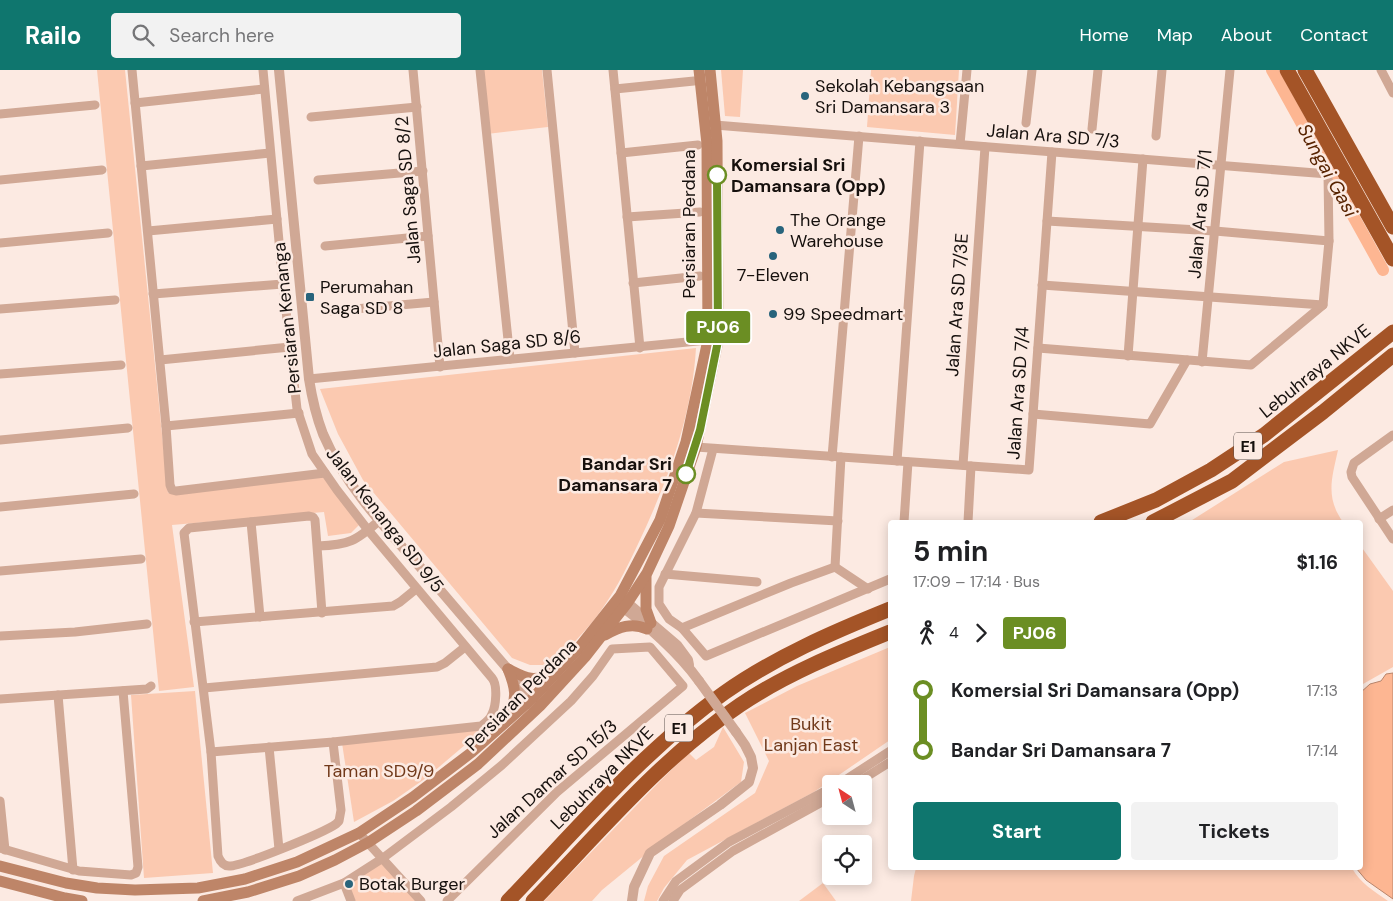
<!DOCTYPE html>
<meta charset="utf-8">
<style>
body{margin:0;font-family:"DM Sans",sans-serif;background:#f2f2f2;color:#202124;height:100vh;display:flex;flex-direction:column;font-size:19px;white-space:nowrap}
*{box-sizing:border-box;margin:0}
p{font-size:16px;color:#757577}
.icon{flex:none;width:28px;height:28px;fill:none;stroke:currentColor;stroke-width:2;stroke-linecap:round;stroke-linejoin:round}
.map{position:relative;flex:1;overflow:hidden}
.panel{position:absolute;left:888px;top:450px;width:475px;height:350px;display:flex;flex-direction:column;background:#fff;border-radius:5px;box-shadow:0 2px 12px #0003}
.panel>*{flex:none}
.badge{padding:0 10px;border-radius:4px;font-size:18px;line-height:32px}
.needle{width:32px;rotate:324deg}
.fabs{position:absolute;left:822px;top:705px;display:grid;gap:10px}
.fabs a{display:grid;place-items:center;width:50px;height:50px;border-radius:5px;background:#fff;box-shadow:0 2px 12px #0003;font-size:25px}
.map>.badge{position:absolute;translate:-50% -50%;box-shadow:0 0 0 2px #fff}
.legs{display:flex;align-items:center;gap:8px;height:55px;padding:0 25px;font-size:16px}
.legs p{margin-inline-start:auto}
.summary{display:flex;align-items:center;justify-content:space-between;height:85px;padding:0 25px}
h1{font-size:28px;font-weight:700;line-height:38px}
.button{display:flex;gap:10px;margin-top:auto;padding:10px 25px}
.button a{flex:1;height:58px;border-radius:5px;background:#0f766e;color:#fff;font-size:20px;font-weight:700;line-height:58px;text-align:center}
.button a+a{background:#f2f2f2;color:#202124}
ul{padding:0 25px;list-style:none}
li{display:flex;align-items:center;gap:18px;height:60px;font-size:19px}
li i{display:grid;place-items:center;width:8px;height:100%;margin:0 6px;background:currentColor}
li i::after{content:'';width:12px;height:12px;margin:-6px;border:4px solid;border-radius:50%;background:#fff}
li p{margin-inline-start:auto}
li:first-child i{background:linear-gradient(#0000 50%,currentColor 0)}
li:last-child i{background:linear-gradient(currentColor 50%,#0000 0)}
header{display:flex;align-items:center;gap:30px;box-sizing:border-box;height:70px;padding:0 25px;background:#0f766e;color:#fff}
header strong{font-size:24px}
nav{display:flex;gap:28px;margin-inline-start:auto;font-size:18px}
.search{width:350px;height:45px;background:#f2f2f2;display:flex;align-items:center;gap:12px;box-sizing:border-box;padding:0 18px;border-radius:5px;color:#757577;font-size:19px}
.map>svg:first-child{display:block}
</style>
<header>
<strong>Railo</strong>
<div class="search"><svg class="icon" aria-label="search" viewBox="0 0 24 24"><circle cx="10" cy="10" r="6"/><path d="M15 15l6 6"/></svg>Search here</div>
<nav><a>Home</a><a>Map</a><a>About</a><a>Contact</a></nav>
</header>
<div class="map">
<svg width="1393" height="831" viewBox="0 0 1393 831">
<rect width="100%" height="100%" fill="#fceae2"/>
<g fill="#fbc9b0">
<path d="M97,0h28l43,423 155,-16 36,48 -8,8 -23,3 -4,-24 -152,13 22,162 -35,4z"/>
<path d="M481,0h61l6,57 -61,7z"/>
<path d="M721,0h22l-3,47 -15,-1z"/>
<path d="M871,0h88l-4,65 -88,-8z"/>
<path d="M696,278c-4,69 -29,135 -58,196 -12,26 -26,53 -44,76 -13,16 -28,30 -41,45h-23l-18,-7 -149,-178 -25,-46 -18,-45z"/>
<path d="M1338,380c-6,28 -13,47 5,72h-154l95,-60z"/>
<path d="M1360,475l33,46v76l-30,17 -3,4z"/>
<path d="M890,577v93l-76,52 -127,68 -23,28 -7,13h-13l4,-15 16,-30 91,-63 14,-32 -24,-48 52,-27z"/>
<path d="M195,621l18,182 -69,5 -13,-183z"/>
<path d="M723,657l21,35 -3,20 -73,54 -66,54 -10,11h-48l118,-122 27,-26 7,7 18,-13z"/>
<path d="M485,658l-59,50 -33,23 -39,21 -12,-79z"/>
<path d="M382,791l37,40h-65l-7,-17z"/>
<path d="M916,798h436c7,14 23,24 36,33h-477l3,-25z"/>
<path d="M823,813l13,18h-37z"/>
</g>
<path fill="#fdb692" stroke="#b8846a" d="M1393,603v226l-27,-19 -10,-12h4v-175l10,-9 11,-3 5,-7z"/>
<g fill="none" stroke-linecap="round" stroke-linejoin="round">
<path stroke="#fdb692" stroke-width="12" d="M1272,0l111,200"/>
<g stroke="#d0a895" stroke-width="9">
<path d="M132,0l34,356 4,59 2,5 4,1 149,-18"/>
<path d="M413,0l27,297"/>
<path d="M480,0l30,289"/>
<path d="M547,0l28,283"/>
<path d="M613,0l27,278"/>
<path d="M1381,0l12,23"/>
<path d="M615,19l79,-8"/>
<path d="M135,33l129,-14"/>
<path d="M0,44l95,-9"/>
<path d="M311,47l106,-10"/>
<path d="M1026,53l6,-53"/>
<path d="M715,55l613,49 1,67 -6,64 -72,60 -213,-17"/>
<path d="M1092,59l6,-59"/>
<path d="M1156,66l6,-66"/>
<path d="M960,74l7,-74"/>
<path d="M621,83l77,-8"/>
<path d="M141,96l129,-13"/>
<path d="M0,110l102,-10"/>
<path d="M318,110l105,-9"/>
<path d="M627,147l73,-5"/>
<path d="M1047,151l168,10 114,10"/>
<path d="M148,161l129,-12"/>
<path d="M0,173l108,-10"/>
<path d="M325,176l103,-10"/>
<path d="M633,213l67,-7"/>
<path d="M1042,215l281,20"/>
<path d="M153,224l130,-10"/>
<path d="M0,239l115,-9"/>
<path d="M332,241l102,-9"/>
<path d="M1128,286l15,-197"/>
<path d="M160,290l130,-13"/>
<path d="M1202,292l28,-292"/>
<path d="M0,304l121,-9"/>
<path d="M309,309l399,-39"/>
<path d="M1033,344l117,10 37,-64"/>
<path d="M166,356l133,-13"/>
<path d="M1393,365l-39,28 -3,9 1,5 41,62"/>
<path d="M0,370l128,-12"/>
<path d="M696,377l333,23 23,-318"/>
<path d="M713,379l-17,64 -37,74v17l10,15 13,9 24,28 184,-77"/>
<path d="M832,387l27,-321"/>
<path d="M897,391l23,-320"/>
<path d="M963,395l22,-318"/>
<path d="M0,437l134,-13"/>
<path d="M696,443l142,8"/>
<path d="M1379,449l14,-9"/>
<path d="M251,452l9,95"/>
<path d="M904,452l4,-60"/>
<path d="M968,452l3,-56"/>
<path d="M318,476c31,-1 38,-5 62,-26"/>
<path d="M835,497l6,-110"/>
<path d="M835,497l33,22"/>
<path d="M0,501l141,-12"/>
<path d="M665,504l92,8"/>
<path d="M322,543l-7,-93 -2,-3 -4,-1 -120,12 -5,5 27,219 7,104c2,5 5,10 11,10 14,0 94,-33 107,-42l3,-3 2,-11 -8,-68"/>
<path d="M194,552l199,-16 7,-4 16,-13"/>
<path d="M682,558l109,-45 44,-16"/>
<path d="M0,566l75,-4 72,-8"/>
<path d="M204,618l233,-21 8,-4 20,-16"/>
<path d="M58,625l15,175"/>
<path d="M0,629l147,-10 4,-3"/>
<path d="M269,677l10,102"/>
<path d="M211,682l122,-10 148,-16c4,-3 9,-6 11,-12 4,-8 6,-29 0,-36l-124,-148 -31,-40 -25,-36 -15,-45 -14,-125 -20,-214"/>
<path d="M839,714l51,-33"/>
<path d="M855,714l35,-22"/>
<path d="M0,731l5,49"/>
<path d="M359,763l62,68"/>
<path d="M0,778l79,23 52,4 5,-2 2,-6 -15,-176"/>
<path d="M344,813l7,18"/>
<path d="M297,831l47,-18 39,-25 68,-51 51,-42 69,-64 22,-25 19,-27 38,-2 33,39 -126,106 -110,109"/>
<path d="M663,831l13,-20 53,-39 102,-54"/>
<path d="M673,831l7,-11 53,-39 98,-54"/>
</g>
<g stroke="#d0a895" stroke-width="10">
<path d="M279,0l30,309c3,19 7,37 14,55 23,54 67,99 106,143 34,40 69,81 104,121l-1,8"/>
<path d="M623,529l54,46 11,15 1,5"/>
<path d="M618,534c28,20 61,49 81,77"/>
<path d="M632,831l2,-14 16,-34 70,-48 29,-23 4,-14 -2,-11 -6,-12 -9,-13"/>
</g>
<g stroke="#be8568" stroke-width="11">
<path d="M646,507v32l5,14"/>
<path d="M605,565c14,-8 27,-13 42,-6"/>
<path d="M508,599c18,9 25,14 44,4"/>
<path d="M507,648c11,-20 9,-29 1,-49"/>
<path d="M0,796l66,17 31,5 38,2 63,-2 47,-9 52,-17 62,-29 54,-36 59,-45 61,-54 45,-49 42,-53 40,-76 26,-78 22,-102 -1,-196 -8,-74"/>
<path d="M0,811l65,17 17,3"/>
<path d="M203,831l45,-9 51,-16 36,-16 34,-18 47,-31 62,-47 62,-58 45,-49 43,-55 19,-29 22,-47 27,-79 22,-106 -1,-200 -7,-71"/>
</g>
<g stroke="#a45427" stroke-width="15">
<path d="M1287,0l106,189"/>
<path d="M1305,0l88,157"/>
<path d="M1101,452l55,-22 55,-30 53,-35 129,-103"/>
<path d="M1153,452l79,-41 91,-69 70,-57"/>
<path d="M508,831c69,-72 135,-150 216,-208 51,-36 109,-61 166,-84"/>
<path d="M533,831c66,-68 128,-143 207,-196 46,-31 98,-52 150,-73"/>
</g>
<path stroke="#d0a895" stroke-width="10" d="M699,611l37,51"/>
</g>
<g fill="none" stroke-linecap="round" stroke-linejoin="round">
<g stroke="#fff" stroke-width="11">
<path id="line-1" d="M686,404l14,-44 18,-89 -1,-166"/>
</g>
<use href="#line-1" stroke="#6b8e23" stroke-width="8"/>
</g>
<g fill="#28647c" stroke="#fceae2" stroke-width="2">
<circle cx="805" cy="26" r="5"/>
<circle cx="780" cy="160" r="5"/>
<circle cx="773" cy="186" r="5"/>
<rect x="305" y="222" width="10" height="10" rx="2.5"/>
<circle cx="773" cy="244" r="5"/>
<circle cx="349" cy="814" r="5"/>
</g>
<g fill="#fff" stroke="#6b8e23" stroke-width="2.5">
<circle cx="717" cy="105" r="9"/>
<circle cx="686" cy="404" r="9"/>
</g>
<g text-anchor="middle" stroke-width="5" stroke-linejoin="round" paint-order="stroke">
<g fill="#fceae2" stroke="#5b514d" stroke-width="1">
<rect x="1234" y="362.5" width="28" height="27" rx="4"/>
<rect x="665" y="644.5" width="28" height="27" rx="4"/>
</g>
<g font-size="16" font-weight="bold" fill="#16100d">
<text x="1248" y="382">E1</text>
<text x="679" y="664">E1</text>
</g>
<g font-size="18" fill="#16100d" stroke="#fceae2" text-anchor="start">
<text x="815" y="22">Sekolah Kebangsaan<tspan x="815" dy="21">Sri Damansara 3</tspan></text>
<text x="790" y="156">The Orange<tspan x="790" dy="21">Warehouse</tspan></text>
<text x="773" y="211" text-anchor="middle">7-Eleven</text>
<text x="320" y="223">Perumahan<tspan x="320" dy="21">Saga SD 8</tspan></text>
<text x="783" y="250">99 Speedmart</text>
<text x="359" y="820">Botak Burger</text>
</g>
<g font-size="18" fill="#16100d" stroke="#fceae2">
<text transform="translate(1053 66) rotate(5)" y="6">Jalan Ara SD 7/3</text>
<text transform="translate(408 120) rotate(-95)" y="6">Jalan Saga SD 8/2</text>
<text transform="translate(1200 144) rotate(-85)" y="6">Jalan Ara SD 7/1</text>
<text transform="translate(689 154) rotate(-90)" y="6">Persiaran Perdana</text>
<text transform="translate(957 235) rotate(-86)" y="6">Jalan Ara SD 7/3E</text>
<text transform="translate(287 248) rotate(-96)" y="6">Persiaran Kenanga</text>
<text transform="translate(507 274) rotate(-6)" y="6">Jalan Saga SD 8/6</text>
<text transform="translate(1315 301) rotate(-39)" y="6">Lebuhraya NKVE</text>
<text transform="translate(1018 323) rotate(-86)" y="6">Jalan Ara SD 7/4</text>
<text transform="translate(385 450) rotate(52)" y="6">Jalan Kenanga SD 9/5</text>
<text transform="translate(521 625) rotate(-45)" y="6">Persiaran Perdana</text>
<text transform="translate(602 708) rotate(-45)" y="6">Lebuhraya NKVE</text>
<text transform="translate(552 709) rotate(-42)" y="6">Jalan Damar SD 15/3</text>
</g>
<g font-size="18" font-weight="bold" fill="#16100d" stroke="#fceae2" text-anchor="start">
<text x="731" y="101">Komersial Sri<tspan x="731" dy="21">Damansara (Opp)</tspan></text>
<text x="672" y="400" text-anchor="end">Bandar Sri<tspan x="672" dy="21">Damansara 7</tspan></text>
</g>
<g font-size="18" fill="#71391a" stroke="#fceae2">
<text x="811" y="660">Bukit<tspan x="811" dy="21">Lanjan East</tspan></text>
<text x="379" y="707">Taman SD9/9</text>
</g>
<g font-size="19" font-style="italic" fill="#582300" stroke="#fceae2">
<text transform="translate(1328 100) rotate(61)" y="7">Sungai Gasi</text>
</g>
</g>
</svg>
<div class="fabs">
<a><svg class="needle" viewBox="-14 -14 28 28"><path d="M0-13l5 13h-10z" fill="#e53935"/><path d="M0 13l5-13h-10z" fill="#757577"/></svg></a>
<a><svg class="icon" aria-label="locate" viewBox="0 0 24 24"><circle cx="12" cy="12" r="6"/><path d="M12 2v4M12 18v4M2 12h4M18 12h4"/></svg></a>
</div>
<b class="badge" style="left:718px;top:257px;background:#6b8e23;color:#fff">PJ06</b>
<section class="panel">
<div class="summary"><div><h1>5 min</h1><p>17:09 – 17:14 · Bus</p></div><b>$1.16</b></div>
<div class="legs"><svg class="icon" aria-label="walk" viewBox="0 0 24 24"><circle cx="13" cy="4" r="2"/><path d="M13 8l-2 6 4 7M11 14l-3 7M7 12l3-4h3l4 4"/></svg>4<svg class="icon" aria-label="forward" viewBox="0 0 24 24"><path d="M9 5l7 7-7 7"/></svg><b class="badge" style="background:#6b8e23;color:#fff">PJ06</b></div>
<ul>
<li><i style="color:#6b8e23"></i><b>Komersial Sri Damansara (Opp)</b><p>17:13</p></li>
<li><i style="color:#6b8e23"></i><b>Bandar Sri Damansara 7</b><p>17:14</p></li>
</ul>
<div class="button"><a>Start</a><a>Tickets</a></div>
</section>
</div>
